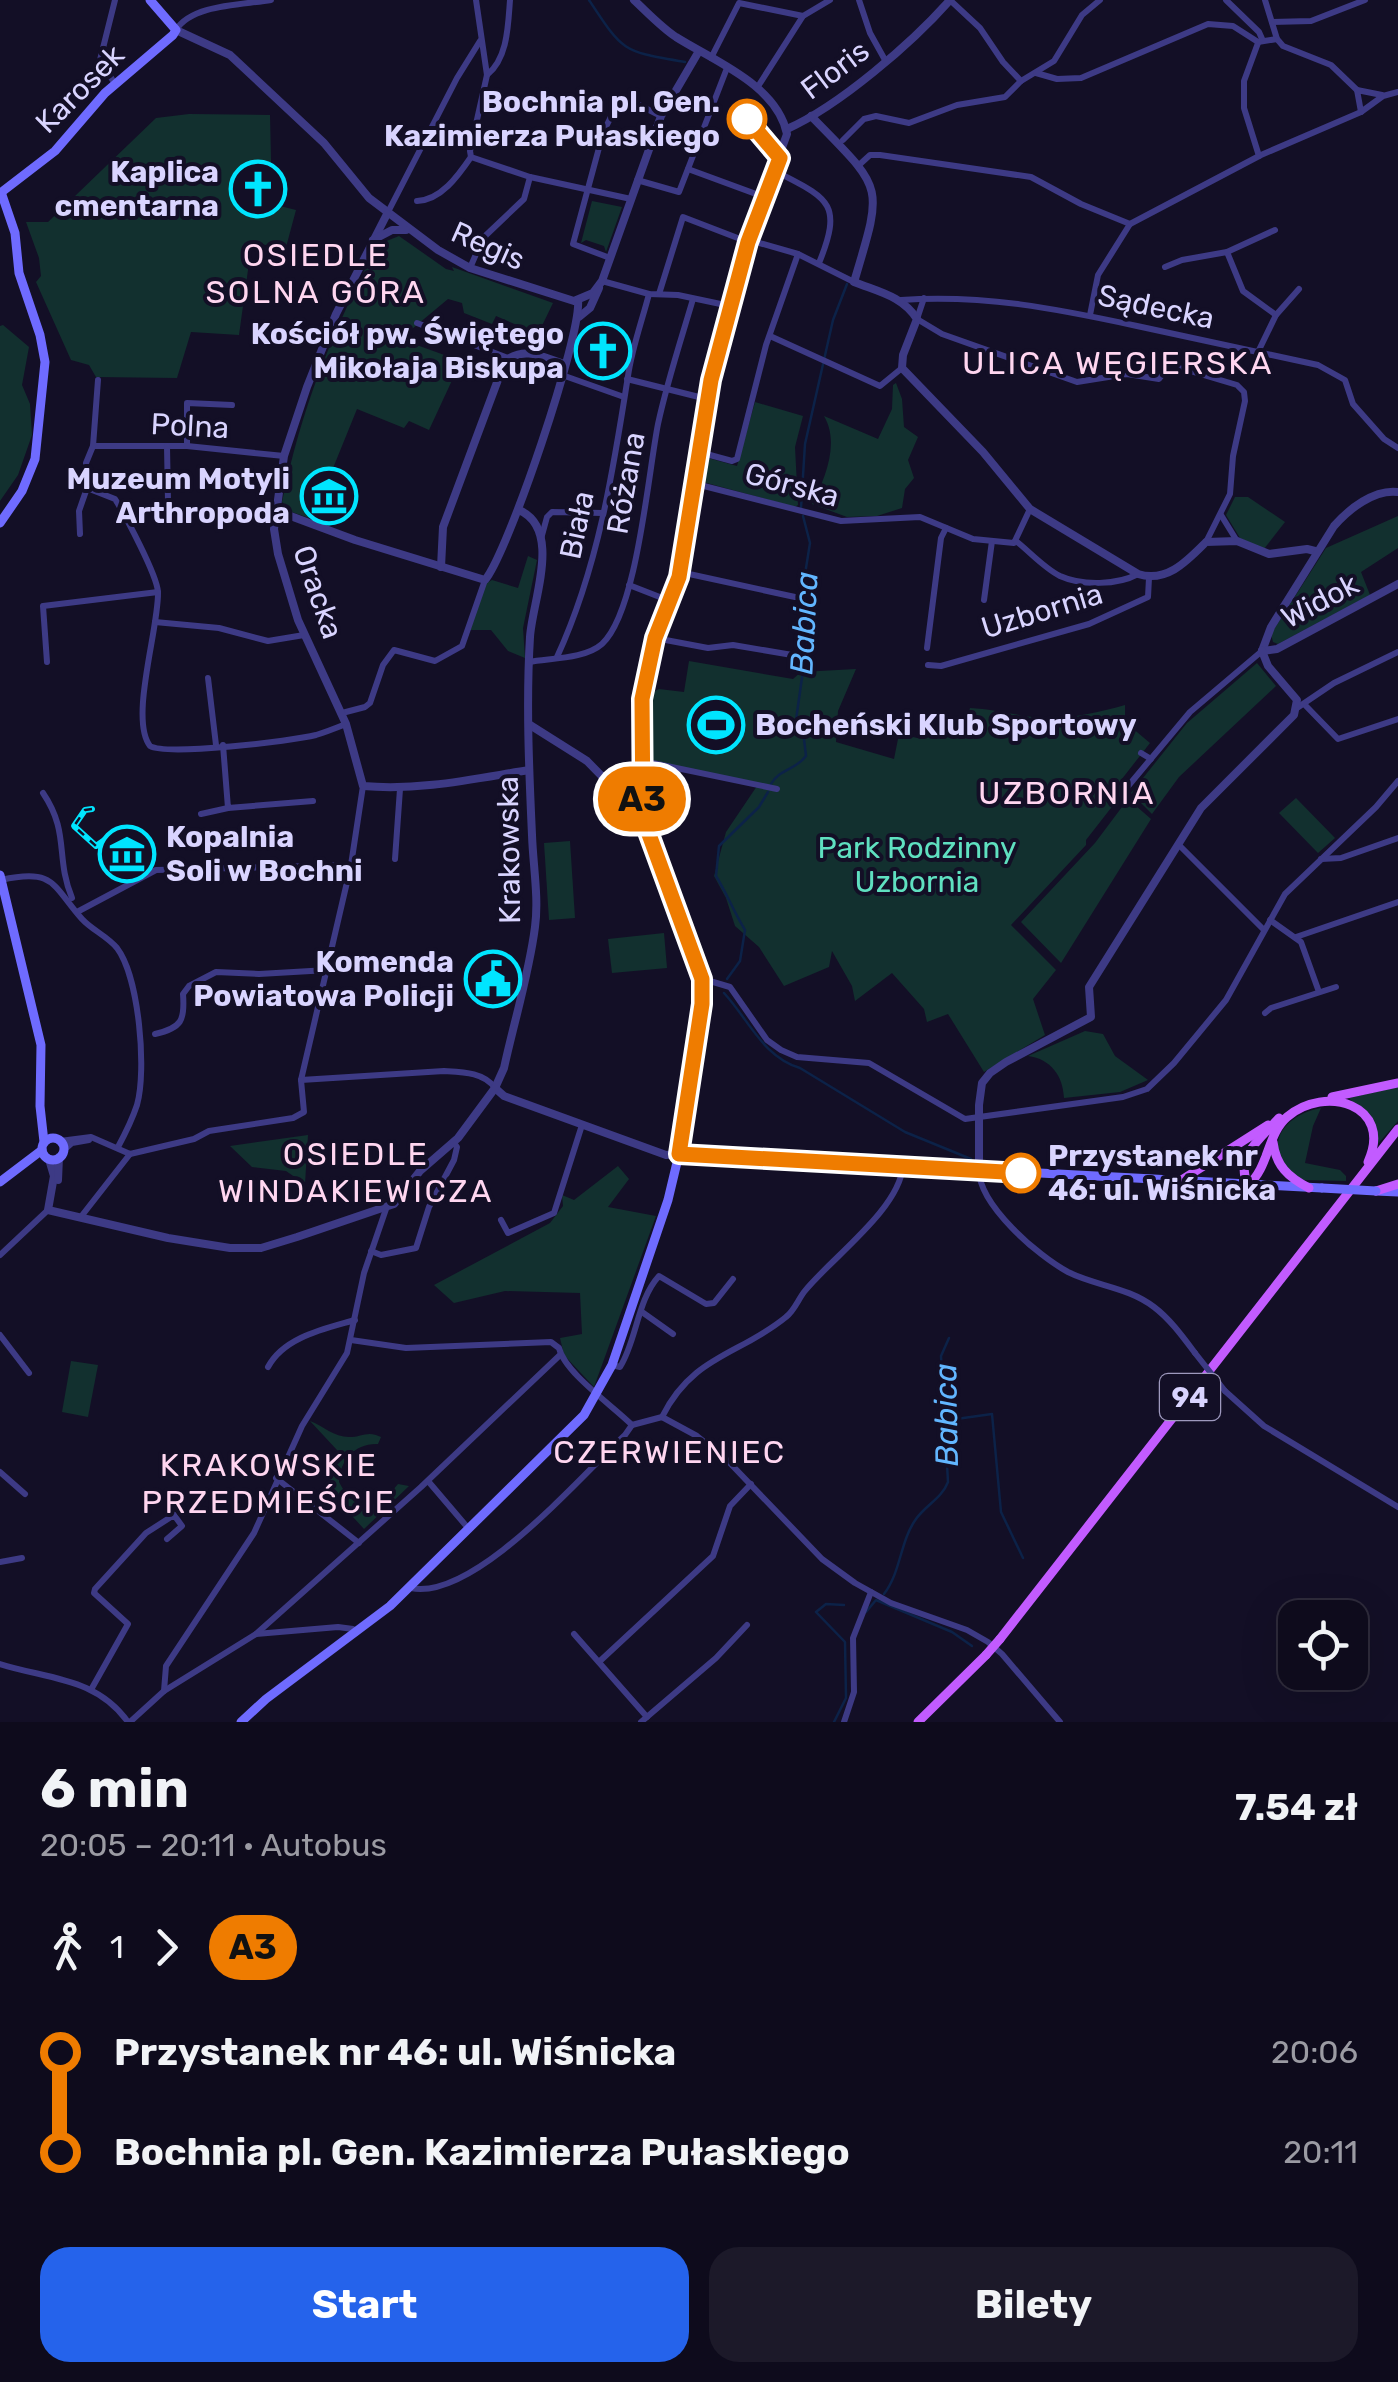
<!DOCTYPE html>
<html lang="pl">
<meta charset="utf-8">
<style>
body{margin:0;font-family:Rubik,sans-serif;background:#1c1929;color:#f1f3f6;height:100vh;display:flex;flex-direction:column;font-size:38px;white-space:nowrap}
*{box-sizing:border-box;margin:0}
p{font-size:32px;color:#9b9ba3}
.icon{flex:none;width:55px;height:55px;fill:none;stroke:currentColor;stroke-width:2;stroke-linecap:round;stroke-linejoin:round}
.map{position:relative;height:1722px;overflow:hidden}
.sheet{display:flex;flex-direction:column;background:#0e0b1c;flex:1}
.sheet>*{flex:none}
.badge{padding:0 20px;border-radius:32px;font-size:35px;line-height:65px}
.buttons{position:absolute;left:1278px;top:1600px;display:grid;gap:20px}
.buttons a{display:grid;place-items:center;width:90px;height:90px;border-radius:20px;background:#0e0b1c;box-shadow:0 10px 40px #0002,0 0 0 2px #2e2b3b;font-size:50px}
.map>.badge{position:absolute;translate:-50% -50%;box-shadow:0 0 0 5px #fff}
.legs{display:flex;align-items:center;gap:15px;height:110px;padding:0 40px;font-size:32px}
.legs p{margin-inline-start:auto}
.head{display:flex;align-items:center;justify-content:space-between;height:170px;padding:0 40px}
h1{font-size:55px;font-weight:700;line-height:75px}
.primary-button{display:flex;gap:20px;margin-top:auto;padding:20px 40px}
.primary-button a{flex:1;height:115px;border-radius:30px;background:#2563eb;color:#fff;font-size:40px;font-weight:700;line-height:115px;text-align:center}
.primary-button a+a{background:#1c1929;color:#f1f3f6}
ul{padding:0 40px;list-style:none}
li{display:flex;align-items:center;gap:35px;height:100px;font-size:38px}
li i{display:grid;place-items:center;width:15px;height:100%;margin:0 12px;background:currentColor}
li i::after{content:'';width:25px;height:25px;margin:-12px;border:8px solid;border-radius:50%;background:#0e0b1c}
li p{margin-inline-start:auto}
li:first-child i{background:linear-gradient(#0000 50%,currentColor 0)}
li:last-child i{background:linear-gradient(currentColor 50%,#0000 0)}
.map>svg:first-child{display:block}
</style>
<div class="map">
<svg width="1398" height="1722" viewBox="0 0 1398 1722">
<rect width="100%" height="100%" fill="#130f26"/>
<g fill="#12302f">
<path d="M189,114l81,1 2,89 24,6 -11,41 -33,-10 -13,94 -48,-3 -14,46 -81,-1 -7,-12 -18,-5 -35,-78 5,-6 -2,-18 -13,-36h22l108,-104z"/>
<path d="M592,201l30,6 -16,45 -2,-6 -18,-6 -5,3z"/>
<path d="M399,236l47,33 8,2 -2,-4 101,36 -15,31 -42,-18 -4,8 -28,-11 -2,-10 -14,-4 -48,40 61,22 -32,69 -20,-9 -5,7 -47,-19 -43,106 -5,3 -20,-7 -7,-9c21,-101 51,-170 97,-261l5,1z"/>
<path d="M3,325l26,22 -7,38 8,19 2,31 -14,40 -18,26v-175z"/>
<path d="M896,383l6,16 2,28 14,10 -10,23 6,18 -9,11 -3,19 -25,8 -30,1 -35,-13c13,-25 28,-61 12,-88l54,23 14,-30 1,-24z"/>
<path d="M755,402l48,14 -8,31 3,58 -3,2 -92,-25 5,-24 29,8z"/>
<path d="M1235,497h13l37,25 -21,27 -24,-11 -14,-23z"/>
<path d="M1398,516v32l-37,24 9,23 -92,49 -5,-2 -2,-8 55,-86z"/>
<path d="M528,556l9,4 -14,68 2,30 -17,-7 -17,-21h-22l16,-46 7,-4 26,8z"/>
<path d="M689,661l104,18 8,-7 55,-3 -18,42 -2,31 58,17 5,-25 23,5 2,-8 41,-4 5,-19c22,1 40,6 62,9 29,4 65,-4 93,-12v17l25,21 -32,41 7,6 -39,50v5l-75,80 45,45 -23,29 12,36 -61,37 -36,-58 -21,8 -3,-13 -32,-36 -37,28 -3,-15 -20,-35 -3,16 -45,19 -25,-39 -24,-21 -9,-28 -12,-22 12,-44 33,-49 -109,-22 1,-68 8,-4 25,3z"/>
<path d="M1257,663l19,23 -97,91 -27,37 -21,-21 56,-70z"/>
<path d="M1296,798l39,40 -17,15 -39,-40z"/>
<path d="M1128,799l23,20 -90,144 -40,-41 74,-79z"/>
<path d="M570,841l5,77 -26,2 -5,-77z"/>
<path d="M664,933l3,35 -55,5 -4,-34z"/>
<path d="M1085,1031l18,3 12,22 33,24 -28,12 -56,6c-1,-22 -13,-39 -36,-42z"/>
<path d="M1398,1087v34l-22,25c5,-27 -14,-32 -27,-48z"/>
<path d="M1321,1108l-8,18 -8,37 35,7 6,6v5l-44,-1c-43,-26 -24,-64 19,-72z"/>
<path d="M308,1135l-3,49 -19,-13 -34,-4 -22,-21z"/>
<path d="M618,1166l11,13 -21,28 48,9 -62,171 -30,-32 -4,-17 22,-4 -2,-41 -75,-2 -51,12 -20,-18 116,-62 13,-17 -1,-11 12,5z"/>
<path d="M71,1361l27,4 -10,52 -26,-5z"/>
<path d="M310,1421c13,5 24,16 39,16 13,0 19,-7 32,0l-3,7c-23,-1 -38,16 -39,38l9,16 21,8 18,-9 11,-13 11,2 -45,43 -32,-35 -6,-24 11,-20z"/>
</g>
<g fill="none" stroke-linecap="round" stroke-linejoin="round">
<g stroke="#0c2248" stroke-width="2.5">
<path d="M589,0c35,53 33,51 96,62"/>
<path d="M801,508l4,-64 28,-124 14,-36"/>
<path d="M771,784c8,-15 25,-14 35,-28l-2,-17 -8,-19 13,-92 -7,-35 8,-50 -7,-27"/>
<path d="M727,979l13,-18 5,-31c-11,-18 -18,-36 -29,-54l3,-30 40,-39 9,-15"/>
<path d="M724,993c25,27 39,64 76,75l105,64 66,27"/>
<path d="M944,1417l5,3 43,-6 9,98 22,46"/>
<path d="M884,1594c17,-22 16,-53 32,-75 10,-14 26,-21 32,-37l-7,-126 8,-18"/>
<path d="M866,1612l10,-12 76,32 20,14"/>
<path d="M834,1722l12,-24 -1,-56 -29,-30 10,-8 18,1"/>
</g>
<g stroke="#3d3a85" stroke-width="6">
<path d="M115,0l-15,60 15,24"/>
<path d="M476,0l11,75 -17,76 1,6 59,20 101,22"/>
<path d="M859,0l11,33 15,27"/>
<path d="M950,0l30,28 23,34 18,19 33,-20 28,-46 18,-15"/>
<path d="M1226,0l33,32 4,9"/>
<path d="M1265,0l12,39 6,7 48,19 26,25"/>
<path d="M1272,22l39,-1 54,-21"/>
<path d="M176,30c16,-26 67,-25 95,-30"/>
<path d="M1258,43l-14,38v27l15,48"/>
<path d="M711,58l28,-55 64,13"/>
<path d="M1036,73l21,6 24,-1 127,-54 25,2 25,16 19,-3"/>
<path d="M487,75c21,-17 21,-50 23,-75"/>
<path d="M757,88l46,-72 27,-16"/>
<path d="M1361,112l-4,-22 25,5"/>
<path d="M843,140l21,-21 12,-3 33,7 48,-18 48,-8 16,-16"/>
<path d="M859,165l11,-10h10l151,22 50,27 49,20"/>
<path d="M688,169l76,28"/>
<path d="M775,171c52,27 69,31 44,92"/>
<path d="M637,180l42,12 48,-124"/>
<path d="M417,201c24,-1 41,-25 54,-44"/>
<path d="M387,214l70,-136 23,-37"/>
<path d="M749,240l49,14 56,28"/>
<path d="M1227,252l16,39 33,24"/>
<path d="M610,258l-37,-14 30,-111 18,-37 40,20"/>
<path d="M1165,267l17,-7 45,-8 48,-22"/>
<path d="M470,268l13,-30 41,-39 6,-22"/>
<path d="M602,281l47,13 29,1 52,11"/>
<path d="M659,294l24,-77 65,25"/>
<path d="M924,298l-7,21 25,15 135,48 50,-8 32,5 11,-14 67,20 7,7 1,9 -12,55 -3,38 -24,48"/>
<path d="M901,300c82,-6 157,9 236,26 61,13 121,26 181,39l27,15 8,24 31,35 14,9"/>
<path d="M1090,315l8,-40 32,-51 131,-69 100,-43 22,-16 15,-4"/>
<path d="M417,323l91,35"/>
<path d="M770,336l110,50 22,-18"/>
<path d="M1258,352l18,-37 23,-26"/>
<path d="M562,375l62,22"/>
<path d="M627,379l80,20"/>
<path d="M93,446h94l97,10"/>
<path d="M167,446l1,56"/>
<path d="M187,446v-43l45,2"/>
<path d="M699,452l33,9 5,-2 29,-114 32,-91"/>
<path d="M696,484l145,37 79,-4 53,22 41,4 16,-34"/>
<path d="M87,488l28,11c10,16 42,76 43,93 1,36 -29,127 -8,154 17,10 142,-5 166,-11 10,-3 20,-7 30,-11"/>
<path d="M1221,515l16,26"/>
<path d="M80,534l-1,-23 8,-23 -1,-25 7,-17 5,-66"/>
<path d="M541,539l6,-22 5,-5 51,1"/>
<path d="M1016,541c14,11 28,27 44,35 22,10 58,9 78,-2"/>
<path d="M680,572l115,25"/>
<path d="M629,585l41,16"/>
<path d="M984,600l8,-59"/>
<path d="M155,622l64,6 49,13 36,-6"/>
<path d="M655,638l53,10 25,-3 71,12"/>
<path d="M927,648l14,-110 5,-10"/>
<path d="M557,657c41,-89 56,-185 71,-281 4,-28 14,-55 21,-82"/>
<path d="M47,662l-4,-56 115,-14"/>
<path d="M529,662c22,-4 56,-3 73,-18 35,-32 46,-170 56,-220 9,-42 23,-84 35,-125"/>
<path d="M928,665l13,1 148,-42 59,-27 1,-19"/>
<path d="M208,678l8,67"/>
<path d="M1305,705l33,34 60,-20"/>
<path d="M1297,708l37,-25 64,-31"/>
<path d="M342,713l23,-6 5,-4 13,-38 11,-15 41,11 27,-15 23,-66"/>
<path d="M223,745l5,63 85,-7"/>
<path d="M1141,753l10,6"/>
<path d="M643,761l134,28"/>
<path d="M363,786l-12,79 -50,215 143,-9c18,1 40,1 51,17"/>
<path d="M1124,791l66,-79 72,-61"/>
<path d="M43,793c27,40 12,64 29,105"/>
<path d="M201,814l27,-6"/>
<path d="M1178,844l86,86"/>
<path d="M395,859l5,-70"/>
<path d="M1321,859l20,-1 57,-20"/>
<path d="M1,880c54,-12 51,5 81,39 10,11 25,17 35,29 22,29 30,122 20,157 -5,15 -12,29 -19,42"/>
<path d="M77,912l79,-42 194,-5"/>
<path d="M1270,920l31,22 18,50"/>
<path d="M1296,937l102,-35"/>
<path d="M703,979l27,8 37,53 14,10 16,7 72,6 96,56 158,-22 24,-8 27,-26 52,-63 59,-106 91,-87 22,-26"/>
<path d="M1265,1013l6,-5 65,-21"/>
<path d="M155,1034c27,-6 30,-14 28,-40l6,-8 27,-14 43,2 69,-4"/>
<path d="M60,1141l31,-4 39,17 64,-15 15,-8 84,-13 11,-6 -3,-32"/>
<path d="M64,1150l8,-7 17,-3"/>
<path d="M979,1170c0,35 59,86 89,102 28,14 60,15 86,35 16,12 29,30 41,46"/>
<path d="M80,1218l50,-64"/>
<path d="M501,1220l7,13 46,-20 28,-88"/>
<path d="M371,1251l10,4 35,-7 13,-41 25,-47 3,-13 -3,-4"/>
<path d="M0,1255l48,-45"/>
<path d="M642,1312l31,22"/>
<path d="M0,1335l29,38"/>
<path d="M351,1340l55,8 145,-6 8,6c6,25 53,57 73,77"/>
<path d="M612,1365l8,2c17,-27 17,-67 39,-91l47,28 8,-1 19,-24"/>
<path d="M268,1367c16,-30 56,-38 87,-47"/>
<path d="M1225,1391l39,35 134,81"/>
<path d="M662,1417c31,-62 78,-62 124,-100 8,-6 12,-17 18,-25 27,-34 95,-82 99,-126"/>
<path d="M632,1425l30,-8 35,19 30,24 95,99 33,24 36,20 76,27 21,12 14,12 58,68"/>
<path d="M0,1472l25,22"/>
<path d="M276,1478l83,65"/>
<path d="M428,1481l40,47"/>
<path d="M0,1562l22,-4"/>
<path d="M411,1588c63,13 169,-111 214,-153l7,-10"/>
<path d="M256,1634l165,-147 139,-132"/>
<path d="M574,1634l73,83"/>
<path d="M600,1661l113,-105 17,-50 21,-22"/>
<path d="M0,1664c47,15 96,13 128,58"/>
<path d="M92,1688l36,-64 -34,-31 1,-4 51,-56 28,-18 8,11 -15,13"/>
<path d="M164,1691l2,-25 88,-133 48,-107 45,-73 17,-80 22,-64"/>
<path d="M130,1722l34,-31 92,-57 82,-7 15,2 3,4"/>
<path d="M641,1722l75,-64 31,-33"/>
<path d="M844,1722l10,-30 -1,-54 18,-46"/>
</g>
<g stroke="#3d3a85" stroke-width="8">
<path d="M176,30l54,25 94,88 45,55 69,52 32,18 104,33 19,-8 9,-12 59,-165 38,-65"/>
<path d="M811,116c73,75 73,66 43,166 25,10 48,14 63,37l-14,36 -1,13 81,84 47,57 108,65c29,9 49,-13 68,-32l31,-1 32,13 38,-5 8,2"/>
<path d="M787,129c52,-23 125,-86 163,-129"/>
<path d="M387,214l-51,100 -29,73 -23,69 -10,73 4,25 20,66 48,104 17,62c57,5 110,-7 166,-16"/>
<path d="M373,240l19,-10h14"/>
<path d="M579,317l11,-9 9,-20"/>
<path d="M277,511l78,29 130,40c23,-27 97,-245 93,-280"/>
<path d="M441,567l2,-40 62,-166c20,-15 37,-4 59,3"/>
<path d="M1262,651l9,-24 63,-101c15,-17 40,-37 64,-34"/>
<path d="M1262,651l15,-2 121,-65"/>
<path d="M530,725l57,36 40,41 15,2"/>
<path d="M495,1088l9,8 162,59 13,-1 23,-150 1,-25 -60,-161v-130l12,-50 25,-66 27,-173 10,-42 31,-115 39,-108c-10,-49 -73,-73 -111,-97 -15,-10 -28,-24 -42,-37"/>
<path d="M49,1159l5,17 -6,34 120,28 62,10h31l36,-11 97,-33 26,-33 38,-33 37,-50 9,-20c10,-46 25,-94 31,-141 4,-29 -2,-62 -3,-92 -3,-65 -6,-133 -2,-198 2,-35 33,-108 -11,-127"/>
<path d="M979,1170v-65l3,-22 8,-10 16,-11 85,-45 -2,-30 112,-179 93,-93 3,-15 -29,-34 -6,-15"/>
<path d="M58,1180l1,-23"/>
</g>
<g stroke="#6f6bff" stroke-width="9">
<path d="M3,191l52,-40 50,-58 68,-58 3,-5 -26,-30"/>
<path d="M0,523l22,-32 13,-32 10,-97 -5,-27 -21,-62 -4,-40 -13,-38"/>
<path d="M0,875l41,170 -1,61 4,36"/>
<circle cx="53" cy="1149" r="11"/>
<path d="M0,1182l42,-32"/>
<path d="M1376,1191l22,1"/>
<path d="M241,1722l25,-23 124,-93 194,-191 28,-50 56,-165 11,-46 643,34"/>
</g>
<g stroke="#c25bff" stroke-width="9">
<path d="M1332,1097l66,-14"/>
<path d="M1279,1118c-18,20 -45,39 -31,67 21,-17 19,-51 39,-68 38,-33 107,-12 81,45"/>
<path d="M1273,1142c3,24 15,35 36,46"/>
<path d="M1180,1181l88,-56"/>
<path d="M1376,1191l22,-7"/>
<path d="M1000,1639l398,-510"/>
<path d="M918,1722l68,-67"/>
</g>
<g stroke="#00e5ff" stroke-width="6">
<path id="rail" d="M92,809l-7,1 -11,16 22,20 10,-7 11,9"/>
</g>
<use href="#rail" stroke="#130f26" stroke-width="2.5" stroke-dasharray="8" stroke-linecap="butt"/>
<path stroke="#3d3a85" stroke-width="6" d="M1195,1353l30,38"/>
<path stroke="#6f6bff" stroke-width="9" d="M1322,1188l54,3"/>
<path stroke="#c25bff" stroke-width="9" d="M986,1655l14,-16"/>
</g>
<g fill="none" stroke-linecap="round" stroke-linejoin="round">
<g stroke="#fff" stroke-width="22">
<path id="line-1" d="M747,119l33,39 -32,84 -37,138 -32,197 -24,61 -13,61 1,119 59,161v25l-23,150 342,19"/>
</g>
<use href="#line-1" stroke="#ef7c00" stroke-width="15"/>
</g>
<defs>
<g id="church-ring" transform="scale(2.875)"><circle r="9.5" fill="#130f26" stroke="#00e5ff" stroke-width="1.5"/><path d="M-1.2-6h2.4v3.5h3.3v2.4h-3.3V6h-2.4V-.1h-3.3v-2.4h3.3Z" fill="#00e5ff"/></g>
<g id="museum-ring" transform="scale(2.875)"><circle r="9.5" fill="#130f26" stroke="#00e5ff" stroke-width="1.5"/><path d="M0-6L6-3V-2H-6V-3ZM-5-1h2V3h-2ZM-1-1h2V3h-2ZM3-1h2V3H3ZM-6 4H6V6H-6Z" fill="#00e5ff"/></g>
<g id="stadium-ring" transform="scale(2.875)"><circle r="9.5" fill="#130f26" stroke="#00e5ff" stroke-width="1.5"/><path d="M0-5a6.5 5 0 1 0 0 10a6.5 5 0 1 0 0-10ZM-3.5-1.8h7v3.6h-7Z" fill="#00e5ff"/></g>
<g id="civic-ring" transform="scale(2.875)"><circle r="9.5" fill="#130f26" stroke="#00e5ff" stroke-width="1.5"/><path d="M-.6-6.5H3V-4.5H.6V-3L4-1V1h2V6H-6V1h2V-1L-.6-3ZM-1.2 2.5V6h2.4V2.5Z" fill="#00e5ff"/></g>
</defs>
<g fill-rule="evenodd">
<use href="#church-ring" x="258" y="189"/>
<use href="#church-ring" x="603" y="351"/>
<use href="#museum-ring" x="329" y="496"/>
<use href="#stadium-ring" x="716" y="725"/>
<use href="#museum-ring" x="127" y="854"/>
<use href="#civic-ring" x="493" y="979"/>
</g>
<g fill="#fff" stroke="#ef7c00" stroke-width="5">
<circle cx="747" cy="119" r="18"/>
<circle cx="1021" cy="1173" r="18"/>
</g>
<g text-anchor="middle" stroke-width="8" stroke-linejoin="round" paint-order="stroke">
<rect fill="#130f26" stroke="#9e99be" stroke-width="2.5" x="1160" y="1374" width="60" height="46" rx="8"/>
<g font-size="28" font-weight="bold" fill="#d9d4ff">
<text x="1190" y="1407">94</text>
</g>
<g font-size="30" fill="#d9d4ff" stroke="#130f26">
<text transform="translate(835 70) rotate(-37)" y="10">Floris</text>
<text transform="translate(80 89) rotate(-45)" y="10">Karosek</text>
<text transform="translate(488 246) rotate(24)" y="10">Regis</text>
<text transform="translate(1156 307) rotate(12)" y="10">Sądecka</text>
<text transform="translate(190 426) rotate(3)" y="10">Polna</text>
<text transform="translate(626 483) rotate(-80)" y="10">Różana</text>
<text transform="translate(792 485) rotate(15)" y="10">Górska</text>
<text transform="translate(577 525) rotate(-78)" y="10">Biała</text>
<text transform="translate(318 592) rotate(71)" y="10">Oracka</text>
<text transform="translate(1320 601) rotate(-28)" y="10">Widok</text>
<text transform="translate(1042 611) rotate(-17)" y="10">Uzbornia</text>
<text transform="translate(509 850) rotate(-91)" y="10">Krakowska</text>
</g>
<g font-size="30" font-weight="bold" fill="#d9d4ff" stroke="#130f26" text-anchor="end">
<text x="720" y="112">Bochnia pl. Gen.<tspan x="720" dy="34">Kazimierza Pułaskiego</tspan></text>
<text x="1048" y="1166" text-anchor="start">Przystanek nr<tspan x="1048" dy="34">46: ul. Wiśnicka</tspan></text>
</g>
<g font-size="30" font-weight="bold" fill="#d9d4ff" stroke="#130f26" text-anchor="end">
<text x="219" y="182">Kaplica<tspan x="219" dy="34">cmentarna</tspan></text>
<text x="564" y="344">Kościół pw. Świętego<tspan x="564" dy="34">Mikołaja Biskupa</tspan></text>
<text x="290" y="489">Muzeum Motyli<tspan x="290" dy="34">Arthropoda</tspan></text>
<text x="755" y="735" text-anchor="start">Bocheński Klub Sportowy</text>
<text x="166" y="847" text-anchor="start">Kopalnia<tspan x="166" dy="34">Soli w Bochni</tspan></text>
<text x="454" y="972">Komenda<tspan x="454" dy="34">Powiatowa Policji</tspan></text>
</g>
<g font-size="30" fill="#5fe0c0" stroke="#130f26">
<text x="917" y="858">Park Rodzinny<tspan x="917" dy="34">Uzbornia</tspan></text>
</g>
<g font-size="32" letter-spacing="2.5" fill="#ffd6f0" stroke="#130f26">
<text x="316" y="266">OSIEDLE<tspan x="316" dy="37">SOLNA GÓRA</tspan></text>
<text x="1118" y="374">ULICA WĘGIERSKA</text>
<text x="1067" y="804">UZBORNIA</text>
<text x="356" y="1165">OSIEDLE<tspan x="356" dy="37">WINDAKIEWICZA</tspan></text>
<text x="670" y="1463">CZERWIENIEC</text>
<text x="269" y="1476">KRAKOWSKIE<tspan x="269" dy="37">PRZEDMIEŚCIE</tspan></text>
</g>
<g font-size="32" font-style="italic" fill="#62b6ff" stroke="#130f26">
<text transform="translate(804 623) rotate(-87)" y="11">Babica</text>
<text transform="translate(946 1415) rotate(-91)" y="11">Babica</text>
</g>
</g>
</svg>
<div class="buttons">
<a><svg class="icon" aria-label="locate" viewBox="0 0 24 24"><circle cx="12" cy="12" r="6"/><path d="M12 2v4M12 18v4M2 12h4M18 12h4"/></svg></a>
</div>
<b class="badge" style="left:642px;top:799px;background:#ef7c00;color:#111">A3</b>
</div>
<section class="sheet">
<div class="head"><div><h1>6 min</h1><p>20:05 – 20:11 · Autobus</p></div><b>7.54 zł</b></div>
<div class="legs"><svg class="icon" aria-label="walk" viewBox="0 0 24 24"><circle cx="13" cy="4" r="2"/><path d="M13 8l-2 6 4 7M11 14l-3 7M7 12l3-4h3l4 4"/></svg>1<svg class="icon" aria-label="forward" viewBox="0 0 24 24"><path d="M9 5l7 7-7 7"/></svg><b class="badge" style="background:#ef7c00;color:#111">A3</b></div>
<ul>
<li><i style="color:#ef7c00"></i><b>Przystanek nr 46: ul. Wiśnicka</b><p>20:06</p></li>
<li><i style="color:#ef7c00"></i><b>Bochnia pl. Gen. Kazimierza Pułaskiego</b><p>20:11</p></li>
</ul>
<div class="primary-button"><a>Start</a><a>Bilety</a></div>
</section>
